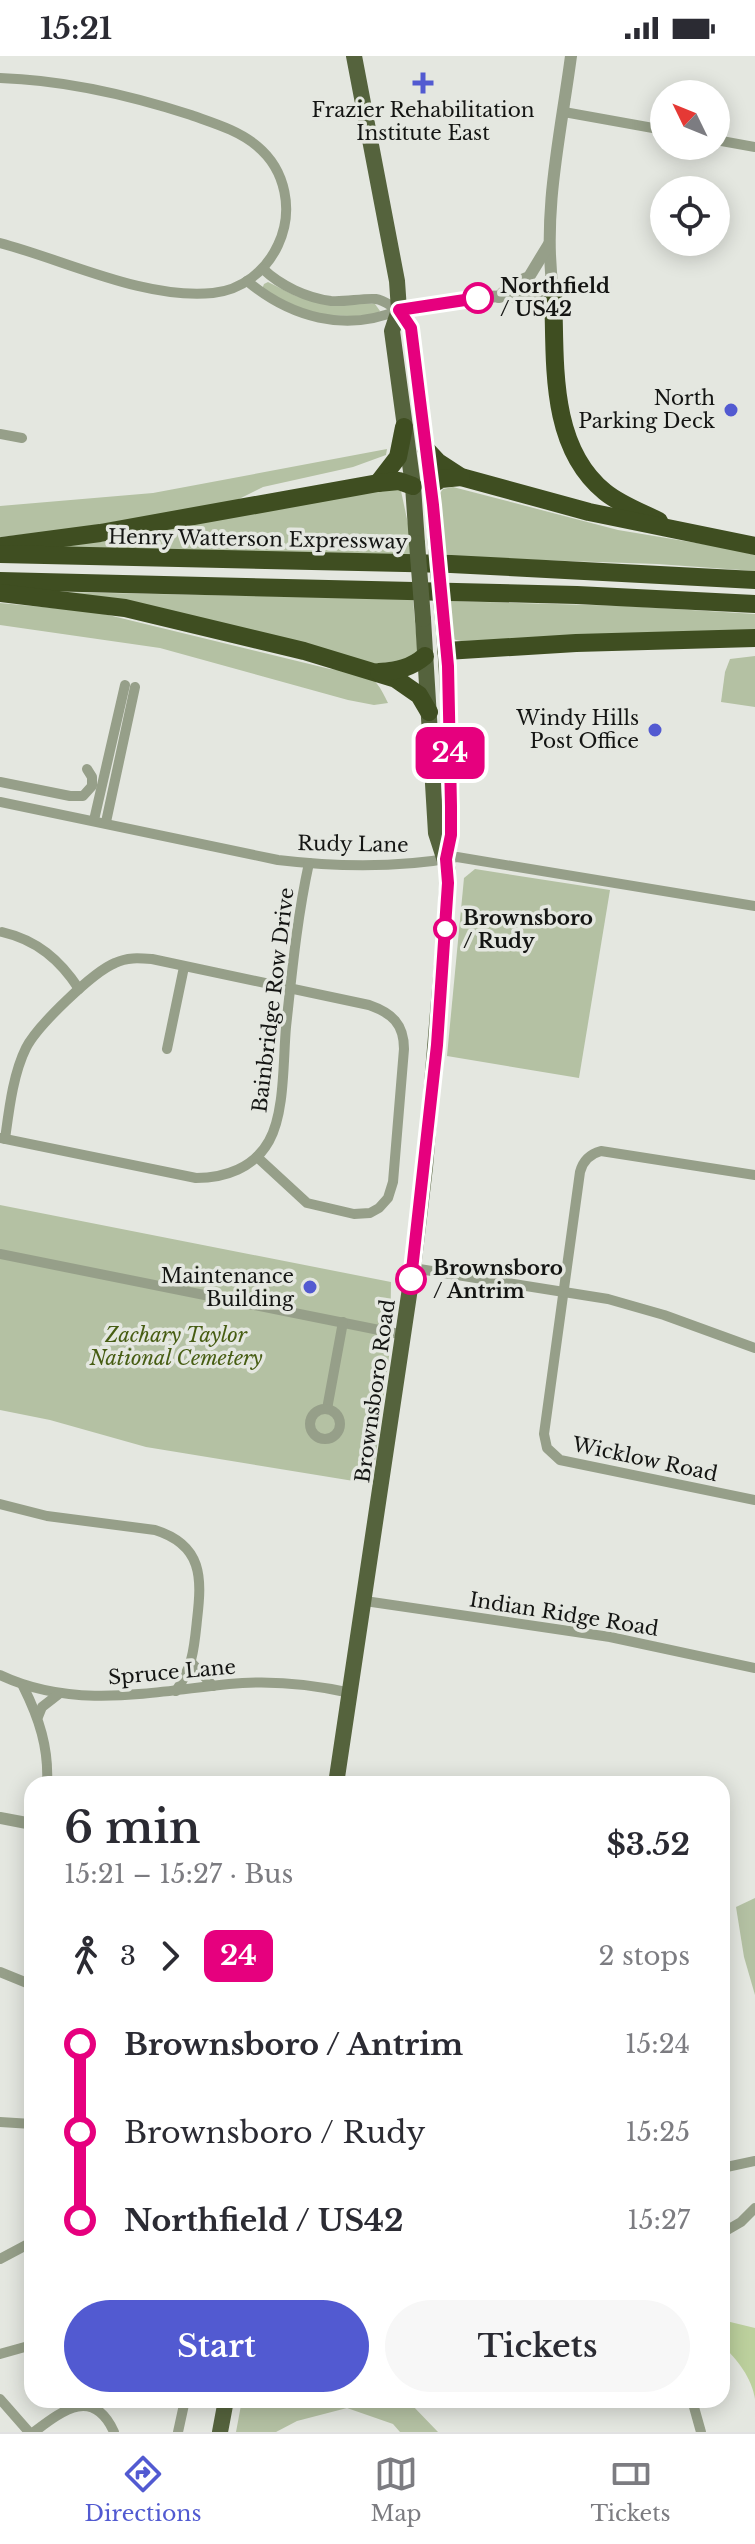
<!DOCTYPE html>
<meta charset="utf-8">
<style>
body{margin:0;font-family:"Libre Baskerville",serif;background:#f7f7f7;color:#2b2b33;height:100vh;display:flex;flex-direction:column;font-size:30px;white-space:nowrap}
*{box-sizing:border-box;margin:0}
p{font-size:26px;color:#7c7c81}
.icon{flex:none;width:44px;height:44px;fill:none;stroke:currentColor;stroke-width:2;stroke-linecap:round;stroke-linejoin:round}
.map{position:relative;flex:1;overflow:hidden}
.sheet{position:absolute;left:24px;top:1720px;width:706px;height:632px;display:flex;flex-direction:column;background:#fff;border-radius:24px;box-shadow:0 4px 20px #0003}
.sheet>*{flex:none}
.badge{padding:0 16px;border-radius:12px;font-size:28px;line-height:52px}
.needle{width:52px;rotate:313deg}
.tools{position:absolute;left:650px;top:24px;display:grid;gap:16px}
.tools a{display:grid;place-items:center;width:80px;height:80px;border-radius:50%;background:#fff;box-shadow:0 4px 20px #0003;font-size:40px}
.map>.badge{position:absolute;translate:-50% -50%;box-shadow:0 0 0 4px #fff}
.legs{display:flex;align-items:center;gap:12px;height:88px;padding:0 40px;font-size:26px}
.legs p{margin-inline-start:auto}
.head{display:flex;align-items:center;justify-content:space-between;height:136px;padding:0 40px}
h1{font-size:44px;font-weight:600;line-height:60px}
.primary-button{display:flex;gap:16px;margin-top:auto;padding:16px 40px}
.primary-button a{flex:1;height:92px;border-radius:48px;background:#525ad1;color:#fff;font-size:32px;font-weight:600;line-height:92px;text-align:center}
.primary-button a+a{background:#f7f7f7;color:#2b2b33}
ul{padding:0 40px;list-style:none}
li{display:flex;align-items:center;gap:28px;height:88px;font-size:30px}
li i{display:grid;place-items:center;width:12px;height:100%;margin:0 10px;background:currentColor}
li i::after{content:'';width:20px;height:20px;margin:-10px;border:6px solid;border-radius:50%;background:#fff}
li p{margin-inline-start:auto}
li:first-child i{background:linear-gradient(#0000 50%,currentColor 0)}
li:last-child i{background:linear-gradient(currentColor 50%,#0000 0)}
.status{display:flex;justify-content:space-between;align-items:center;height:56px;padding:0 40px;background:#fff;direction:ltr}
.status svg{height:22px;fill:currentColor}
.menu{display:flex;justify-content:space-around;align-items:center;height:112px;border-top:2px solid #e1e1e2;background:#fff;font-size:22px;color:#7c7c81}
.menu a{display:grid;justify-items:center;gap:4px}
.menu .current{color:#525ad1}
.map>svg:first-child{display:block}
</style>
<div class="status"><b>15:21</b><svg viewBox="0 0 49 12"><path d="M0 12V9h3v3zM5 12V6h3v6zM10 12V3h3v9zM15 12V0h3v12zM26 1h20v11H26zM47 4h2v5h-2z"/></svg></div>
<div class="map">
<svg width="755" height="2376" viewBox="0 0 755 2376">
<rect width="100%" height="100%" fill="#e4e7e0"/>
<g fill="#b4c1a3">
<path d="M268,226l28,14 31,8h48l5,7 -4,4c-53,3 -67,0 -114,-26l2,-5z"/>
<path d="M387,393l-1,6 -33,12 -90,20 -32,16 -173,28 -58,6v-31l153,-13z"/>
<path d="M390,429l11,6 9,42 1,24 -365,-8z"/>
<path d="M453,431l165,43 109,18 28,7v16l-98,-7 -211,-7 -6,-64 3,-4z"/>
<path d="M58,536l355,7 5,56 -7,4 -35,5z"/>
<path d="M449,545l178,5 128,8v19l-294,8 -9,-2z"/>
<path d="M0,547l96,9 234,57c34,3 43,1 58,34l-14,2 -26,-5 -188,-52 -160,-23z"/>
<path d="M755,600v51l-34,-5 4,-30 5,-13z"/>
<path d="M475,813l135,21 -31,188 -132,-22 17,-178z"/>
<path d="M0,1149l391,77 -1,67 -18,135 -226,-37 -96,-27 -50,-10z"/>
<path d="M755,1842v97l-11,-38 -8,-50z"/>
<path d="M242,2344h160l9,4 27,28h-38l-7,-8 -46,-16 -50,13 -21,11h-40z"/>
</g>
<path fill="#bcd09d" d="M722,2264l33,8v71c-3,-21 -18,-40 -33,-54z"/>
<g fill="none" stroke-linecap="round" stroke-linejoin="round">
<g stroke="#969f89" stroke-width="10">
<path d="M0,22c66,2 129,17 191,37 22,8 47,15 66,31 29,24 37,65 21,99 -12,26 -36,45 -65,48 -68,7 -148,-33 -213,-50"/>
<path d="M564,56l100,18"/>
<path d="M716,84l39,7"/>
<path d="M263,213c18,17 44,29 68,32 15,1 31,-3 45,-2 8,1 16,8 23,11"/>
<path d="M247,225c43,36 98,52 152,29"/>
<path d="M0,378l22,4"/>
<path d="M0,726l70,14h13l9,-10v-9l-5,-8"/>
<path d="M0,746l278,58c59,7 121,8 179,-3l298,49"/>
<path d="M94,764l31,-135"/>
<path d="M106,766l29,-135"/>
<path d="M2,876c35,8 58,28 77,57"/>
<path d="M167,993l17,-82"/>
<path d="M0,1082l196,40c29,0 58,-10 73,-37 16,-28 14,-81 17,-114 6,-55 11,-109 23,-164"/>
<path d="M5,1083c4,-29 8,-65 21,-91 11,-22 67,-76 89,-85 12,-6 24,-5 37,-4l217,46c23,8 35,19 35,44l-11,133 -5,16 -9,10 -9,5 -16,1 -47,-11 -50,-46"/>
<path d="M755,1119l-154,-24c-11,3 -18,9 -21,21l-36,262 3,14 13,12 195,40"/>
<path d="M0,1198l404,81"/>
<path d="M413,1212l195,31 56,16 91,33"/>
<path d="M327,1353l16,-87"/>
<circle cx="325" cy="1368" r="15"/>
<path d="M0,1448l47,12 108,14c48,15 47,48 42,90 -3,29 -4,46 -21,71"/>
<path d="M365,1545l245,36 145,31"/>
<path d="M192,1607l21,23"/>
<path d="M0,1619c74,35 151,17 229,9 40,-4 82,0 122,9"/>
<path d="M23,1630c16,32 26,62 24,98"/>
<path d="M38,1661l4,-10 18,-14"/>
<path d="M0,1916l32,13"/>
<path d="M0,2066l32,2"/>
<path d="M722,2112l33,-7"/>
<path d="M722,2177l19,-11 14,-14"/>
<path d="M0,2203l32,-17"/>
<path d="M0,2298l32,-9"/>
<path d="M0,2343l29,33"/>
<path d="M692,2344l9,32"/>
<path d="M34,2376c28,-21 59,-46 80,0"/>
<path d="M178,2376l7,-32"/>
</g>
<g stroke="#969f89" stroke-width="12">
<path d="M553,234c-11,-77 8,-158 18,-234"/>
<path d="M499,241l11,-12 19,-8 20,-33"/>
<path d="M399,254c25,-3 102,-20 121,-11l33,-9"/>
<path d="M0,1762l32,6"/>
</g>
<g stroke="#55633d" stroke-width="16">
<path d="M354,0l43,225 2,29 -7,21 21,155 4,57"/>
<path d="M399,254l12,18 2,17 20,160 4,55"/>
<path d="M443,565c4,43 6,87 7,131 1,35 4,71 -4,106"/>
<path d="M336,1728l77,-516 12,-101 20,-238 3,-59 -12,-37 -13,-214"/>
<path d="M220,2376l6,-32"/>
</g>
<g stroke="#3f4e21" stroke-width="18">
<path d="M553,234c3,68 -6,155 52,202 16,13 36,20 54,29"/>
<path d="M426,393l12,13 23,15 128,35 166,34"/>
<path d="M378,427l20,-26 6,-30"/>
<path d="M431,429l10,-6 20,-2"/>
<path d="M2,490l98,-13 278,-50 21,-2 14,5"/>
<path d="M0,498l451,10 304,16"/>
<path d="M0,525l577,14 178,9"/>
<path d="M0,537l125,15 179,43 92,28 23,16 10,17"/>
<path d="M446,595l130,-8 179,-5"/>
<path d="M379,616c18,-1 32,-4 46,-16"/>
</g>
<g stroke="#55633d" stroke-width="16">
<path d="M417,487l6,76"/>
<path d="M437,504l6,61"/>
</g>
</g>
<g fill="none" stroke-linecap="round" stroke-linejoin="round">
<g stroke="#fff" stroke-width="18">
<path id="line-1" d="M411,1223l26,-234 11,-162 -2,-24 5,-24v-29l-3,-140 -15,-161 -22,-177 -12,-18 79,-12"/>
</g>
<use href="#line-1" stroke="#e6007e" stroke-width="12"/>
</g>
<g fill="#525ad1" stroke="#e4e7e0" stroke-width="3">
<path d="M419 15h8v8h8v8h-8v8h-8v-8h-8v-8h8z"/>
<circle cx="731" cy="354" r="8"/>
<circle cx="655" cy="674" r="8"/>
<circle cx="310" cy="1231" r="8"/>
</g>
<g fill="#fff" stroke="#e6007e" stroke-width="4">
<circle cx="478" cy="242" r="14"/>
<circle cx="445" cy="873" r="10"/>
<circle cx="411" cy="1223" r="14"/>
</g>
<g text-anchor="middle" stroke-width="7" stroke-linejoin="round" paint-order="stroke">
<g font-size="20" fill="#141513" stroke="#e4e7e0" text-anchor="end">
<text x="423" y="61" text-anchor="middle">Frazier Rehabilitation<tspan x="423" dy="23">Institute East</tspan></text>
<text x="715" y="349">North<tspan x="715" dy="23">Parking Deck</tspan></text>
<text x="639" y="669">Windy Hills<tspan x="639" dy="23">Post Office</tspan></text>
<text x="294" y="1227">Maintenance<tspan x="294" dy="23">Building</tspan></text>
</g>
<g font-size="20" font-weight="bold" fill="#141513" stroke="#e4e7e0" text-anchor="start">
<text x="500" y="237">Northfield<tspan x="500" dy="23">/ US42</tspan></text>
<text x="463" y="869">Brownsboro<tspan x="463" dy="23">/ Rudy</tspan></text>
<text x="433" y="1219">Brownsboro<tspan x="433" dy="23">/ Antrim</tspan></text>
</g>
<g font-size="20" fill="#141513" stroke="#e4e7e0">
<text transform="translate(258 483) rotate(1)" y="7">Henry Watterson Expressway</text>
<text transform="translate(353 788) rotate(1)" y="7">Rudy Lane</text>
<text transform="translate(273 944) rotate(-83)" y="7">Bainbridge Row Drive</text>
<text transform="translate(375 1335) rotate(-82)" y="7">Brownsboro Road</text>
<text transform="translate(645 1403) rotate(12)" y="7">Wicklow Road</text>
<text transform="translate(564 1558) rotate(9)" y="7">Indian Ridge Road</text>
<text transform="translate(172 1616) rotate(-5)" y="7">Spruce Lane</text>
</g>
<g font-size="20" font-style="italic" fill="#475d13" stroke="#e4e7e0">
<text x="176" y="1286">Zachary Taylor<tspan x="176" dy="23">National Cemetery</tspan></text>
</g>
</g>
</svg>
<div class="tools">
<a><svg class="needle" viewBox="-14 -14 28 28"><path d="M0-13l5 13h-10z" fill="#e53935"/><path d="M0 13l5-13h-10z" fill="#7c7c81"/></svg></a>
<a><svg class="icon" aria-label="locate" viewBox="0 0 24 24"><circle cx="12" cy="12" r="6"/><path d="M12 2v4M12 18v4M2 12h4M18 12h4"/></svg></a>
</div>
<b class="badge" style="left:450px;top:697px;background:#e6007e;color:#fff">24</b>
<section class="sheet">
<div class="head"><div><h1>6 min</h1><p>15:21 – 15:27 · Bus</p></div><b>$3.52</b></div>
<div class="legs"><svg class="icon" aria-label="walk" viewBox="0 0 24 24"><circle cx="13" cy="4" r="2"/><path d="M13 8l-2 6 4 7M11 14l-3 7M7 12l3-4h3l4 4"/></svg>3<svg class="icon" aria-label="forward" viewBox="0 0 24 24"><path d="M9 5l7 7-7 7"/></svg><b class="badge" style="background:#e6007e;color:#fff">24</b><p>2 stops</p></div>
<ul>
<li><i style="color:#e6007e"></i><b>Brownsboro / Antrim</b><p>15:24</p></li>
<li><i style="color:#e6007e"></i><span>Brownsboro / Rudy</span><p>15:25</p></li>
<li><i style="color:#e6007e"></i><b>Northfield / US42</b><p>15:27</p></li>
</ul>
<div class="primary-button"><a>Start</a><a>Tickets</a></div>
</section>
</div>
<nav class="menu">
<a class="current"><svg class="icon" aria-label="directions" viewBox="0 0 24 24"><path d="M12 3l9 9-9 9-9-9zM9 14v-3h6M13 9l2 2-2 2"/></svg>Directions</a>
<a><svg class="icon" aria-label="map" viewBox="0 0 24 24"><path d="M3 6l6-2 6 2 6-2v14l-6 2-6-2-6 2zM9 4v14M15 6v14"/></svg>Map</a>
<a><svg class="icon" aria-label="tickets" viewBox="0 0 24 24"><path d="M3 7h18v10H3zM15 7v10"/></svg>Tickets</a>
</nav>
